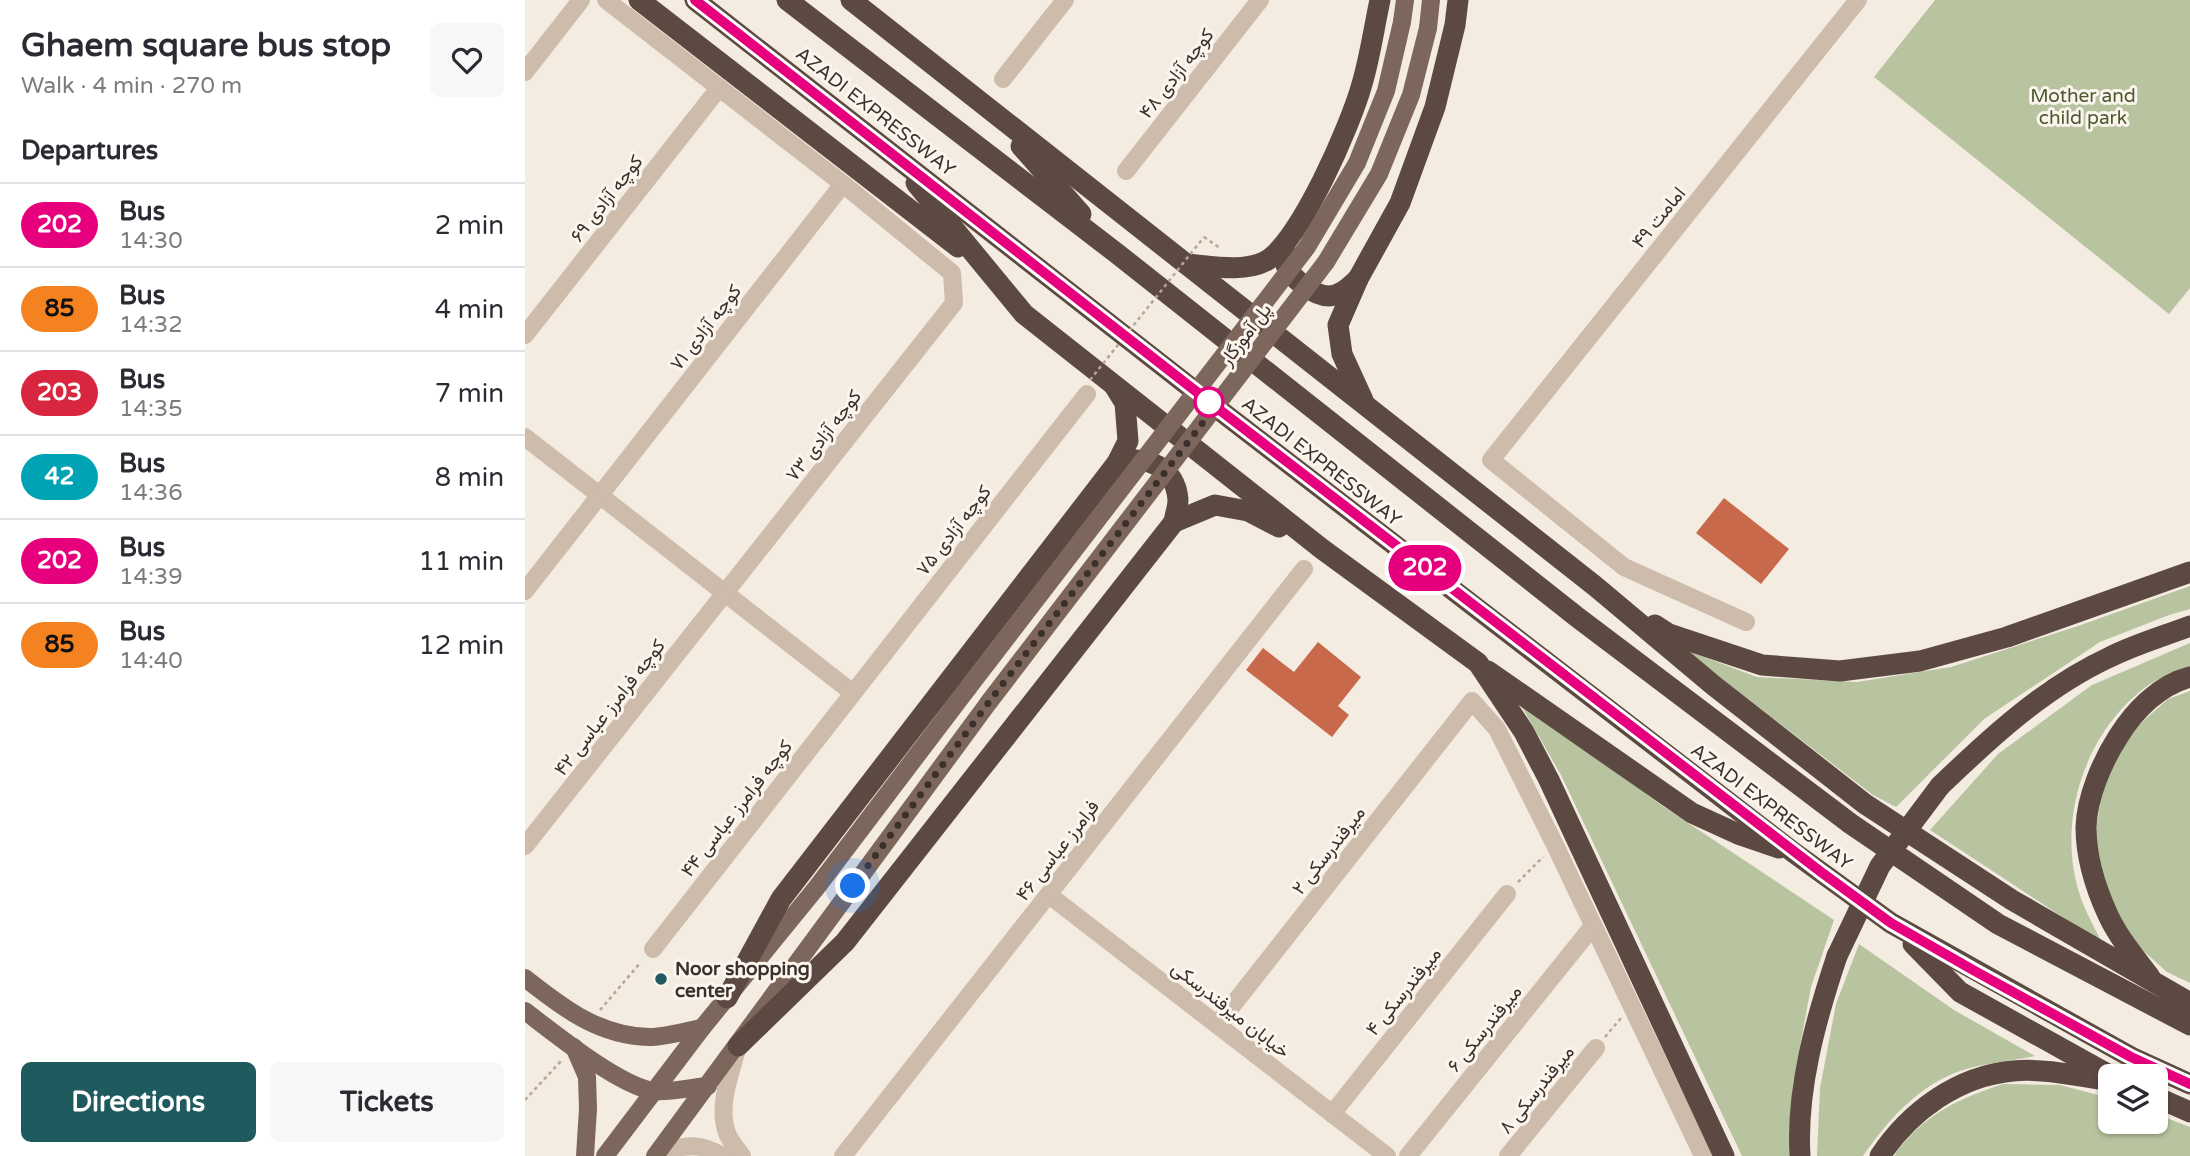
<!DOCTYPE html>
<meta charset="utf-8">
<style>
body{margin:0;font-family:"Varela Round",Vazirmatn,sans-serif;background:#f7f7f7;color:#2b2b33;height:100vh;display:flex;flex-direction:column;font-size:26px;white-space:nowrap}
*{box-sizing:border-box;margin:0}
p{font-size:23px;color:#7c7c81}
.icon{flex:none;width:38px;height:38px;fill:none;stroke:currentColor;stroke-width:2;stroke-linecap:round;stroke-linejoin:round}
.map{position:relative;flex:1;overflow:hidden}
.drawer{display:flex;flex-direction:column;background:#fff;width:525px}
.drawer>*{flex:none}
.badge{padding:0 14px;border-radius:23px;font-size:24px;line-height:46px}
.tools{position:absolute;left:1573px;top:1064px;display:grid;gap:14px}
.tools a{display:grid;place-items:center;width:70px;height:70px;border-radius:10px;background:#fff;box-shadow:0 2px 5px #0004;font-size:35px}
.you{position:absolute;width:35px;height:35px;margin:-18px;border:5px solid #fff;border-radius:50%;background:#1a73e8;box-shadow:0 0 0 10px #1a73e833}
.map>.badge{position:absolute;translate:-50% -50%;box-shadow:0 0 0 4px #fff}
h2{padding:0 21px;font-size:26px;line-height:63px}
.round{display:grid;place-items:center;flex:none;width:74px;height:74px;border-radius:10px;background:#f7f7f7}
.summary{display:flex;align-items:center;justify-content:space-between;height:119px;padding:0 21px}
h1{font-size:33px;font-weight:700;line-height:52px}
.primary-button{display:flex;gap:14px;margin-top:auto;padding:14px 21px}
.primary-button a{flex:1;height:80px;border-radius:10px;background:#1f5a5e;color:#fff;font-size:28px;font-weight:700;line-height:80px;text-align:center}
.primary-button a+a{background:#f7f7f7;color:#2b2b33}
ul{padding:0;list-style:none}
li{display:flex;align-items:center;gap:21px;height:84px;padding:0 21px;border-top:2px solid #e1e1e2}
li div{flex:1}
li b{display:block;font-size:26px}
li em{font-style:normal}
li .badge{min-width:77px;font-weight:700;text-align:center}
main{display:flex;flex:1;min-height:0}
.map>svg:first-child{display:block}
</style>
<main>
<section class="drawer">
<div class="summary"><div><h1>Ghaem square bus stop</h1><p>Walk · 4 min · 270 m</p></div><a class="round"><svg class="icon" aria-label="heart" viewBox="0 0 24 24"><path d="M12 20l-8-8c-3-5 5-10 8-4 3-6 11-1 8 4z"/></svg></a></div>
<h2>Departures</h2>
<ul>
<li><span class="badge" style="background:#e6007e;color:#fff">202</span><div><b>Bus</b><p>14:30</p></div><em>2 min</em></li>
<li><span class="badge" style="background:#f58220;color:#111">85</span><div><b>Bus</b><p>14:32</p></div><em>4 min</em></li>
<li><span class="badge" style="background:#d7263d;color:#fff">203</span><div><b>Bus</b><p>14:35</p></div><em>7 min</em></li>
<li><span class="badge" style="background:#00a3b4;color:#fff">42</span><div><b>Bus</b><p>14:36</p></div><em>8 min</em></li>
<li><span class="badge" style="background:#e6007e;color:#fff">202</span><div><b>Bus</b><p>14:39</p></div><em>11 min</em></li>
<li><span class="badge" style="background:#f58220;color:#111">85</span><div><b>Bus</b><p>14:40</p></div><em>12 min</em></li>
</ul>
<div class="primary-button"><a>Directions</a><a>Tickets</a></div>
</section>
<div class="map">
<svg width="1665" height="1156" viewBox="0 0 1665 1156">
<rect width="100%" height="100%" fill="#f4ebe1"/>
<g fill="#b8c4a0">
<path d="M1410,0h255v288l-21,26 -295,-237z"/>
<path d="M1665,586v23l-21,6 -69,27 -116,77 -88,88 -23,-12 -190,-146 74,28 100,5 94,-15 127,-41z"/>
<path d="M1665,643v26c-12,5 -30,8 -40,15 -63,44 -93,132 -72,205 5,19 16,37 24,54l-172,-113 68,-76 94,-69z"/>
<path d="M1665,691v292l-23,-11 -39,-35 -25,-46 -8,-53 8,-56 28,-50 37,-33z"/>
<path d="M993,700l146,107 170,113 -23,67 -18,97 -4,72h-47l-181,-381z"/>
<path d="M1334,944l95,66 81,46c-24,5 -51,7 -75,15 -42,15 -72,49 -97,85h-46l3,-68 16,-84z"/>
<path d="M1478,1084l57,1 50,13 1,24h45v-8l34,13v29h-296c28,-41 64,-57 109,-72z"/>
</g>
<g fill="#c8694b">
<path d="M1199,498l65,51 -28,35 -65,-51z"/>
<path d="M793,642l43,35 -23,29 11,9 -17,22 -86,-67 17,-22 31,24z"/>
</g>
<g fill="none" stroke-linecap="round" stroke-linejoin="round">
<g stroke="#b9a596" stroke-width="2.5" stroke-dasharray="3.5 3.5" stroke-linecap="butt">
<path d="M679,237l16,11"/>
<path d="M993,882l25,-25"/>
<path d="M75,1010l41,-48"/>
<path d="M1080,1037l16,-19"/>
<path d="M0,1100l37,-40"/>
</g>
<g stroke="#cdbbac" stroke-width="18">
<path d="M0,72l56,-72"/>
<path d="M478,79l62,-79"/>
<path d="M601,171l134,-171"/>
<path d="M0,335l194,-247"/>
<path d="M0,437l328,256"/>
<path d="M0,591l318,-407"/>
<path d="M1221,622l-122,-55 -133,-107 367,-460"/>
<path d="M0,846l429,-543 -2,-30 -109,-89 -237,-184"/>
<path d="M524,895l338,261"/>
<path d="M128,949l434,-555"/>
<path d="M692,1025l255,-324 25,28 58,116 148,311"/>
<path d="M213,1046c-7,27 -21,59 -11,87 3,8 10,16 15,23"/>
<path d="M807,1114l175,-220"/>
<path d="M134,1152c26,-6 39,-11 63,4"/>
<path d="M318,1156l461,-587"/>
<path d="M883,1156l185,-230"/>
<path d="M983,1156l88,-108"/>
</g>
<g stroke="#7d675c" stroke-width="18">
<path d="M877,22l3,-22"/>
<path d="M903,28l3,-28"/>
<path d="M0,978c38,30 74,58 124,59 17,0 36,-6 53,-9"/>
<path d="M0,1011c29,22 93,74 128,80 15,2 40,-4 55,-5"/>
<path d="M49,1047l13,30 1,32 -3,47"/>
<path d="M80,1156l97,-128 115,-141 151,-199"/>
<path d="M130,1156l334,-454"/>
</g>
<g stroke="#5c4a42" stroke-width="21">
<path d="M114,0l319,247"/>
<path d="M170,0l514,402 584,450 98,71 240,134 59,27"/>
<path d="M262,0l328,252 462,365 274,207 147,100 192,101"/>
<path d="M326,0l744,586 118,99 152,119 147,96 178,103"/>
<path d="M496,146l60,68"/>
<path d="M391,183l108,131 298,235 156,114 46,69 25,48 175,376"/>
<path d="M760,252c0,3 -1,7 0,11 5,15 29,33 44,33 13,-1 21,-10 29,-17"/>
<path d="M661,264c25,2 57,9 80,-3 34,-19 85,-137 96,-177 8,-27 12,-56 18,-84"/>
<path d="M838,400l-21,-46 -4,-29 20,-46 42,-76 35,-96 20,-82 3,-25"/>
<path d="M649,522l41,-17 33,6 31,16"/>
<path d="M1130,625l14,9 93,31 78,6 80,-10 87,-24 183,-65"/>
<path d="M963,671l204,142 46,21 41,14"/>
<path d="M1415,786c51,-49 105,-99 170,-129 26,-13 54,-21 80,-31"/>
<path d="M1388,944l47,48 151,84"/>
<path d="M1625,977c-15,-20 -32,-40 -42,-62 -12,-26 -22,-59 -22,-88 1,-30 16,-65 32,-90 16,-26 41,-52 72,-60"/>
<path d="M202,998l54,-99 336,-436 11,-22 -3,-38 -10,-16"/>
<path d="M213,1046l107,-104 329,-420c1,-7 4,-15 4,-22 -2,-33 -32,-46 -61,-37"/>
<path d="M1631,1097l34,15"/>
<path d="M1275,1156c-4,-67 16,-137 37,-200"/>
<path d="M1355,1156c30,-45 78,-80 133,-85 31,-3 65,5 97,10"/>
</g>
<path stroke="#b9a596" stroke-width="2.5" stroke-dasharray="3.5 3.5" stroke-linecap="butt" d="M565,380l114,-143"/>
<g stroke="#7d675c" stroke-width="18">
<path d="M443,688l339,-441 50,-84 29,-72 16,-69"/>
<path d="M464,702l337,-440 53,-88 32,-79 17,-67"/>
</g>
<path stroke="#5c4a42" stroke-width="21" d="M1312,956l43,-90 60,-80"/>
</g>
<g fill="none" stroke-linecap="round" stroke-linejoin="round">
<g stroke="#fff" stroke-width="16">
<path id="line" d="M170,0l530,414 596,458 70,51 82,47 158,87 59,27"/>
</g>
<use href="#line" stroke="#e6007e" stroke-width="10"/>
<path stroke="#3b302b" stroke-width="7" stroke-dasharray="0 12.6" d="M328,886l136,-184 219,-286 1,-14"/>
</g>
<circle fill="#fff" stroke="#e6007e" stroke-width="3.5" cx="684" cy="402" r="14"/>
<circle fill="#1f5a5e" stroke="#fbf5ee" stroke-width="2.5" cx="136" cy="979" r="7"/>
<g text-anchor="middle" stroke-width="6" stroke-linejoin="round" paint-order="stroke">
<g font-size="19" fill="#3b302b" stroke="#fbf5ee">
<text transform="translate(651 73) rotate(-52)" y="7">کوچه آزادی ۴۸</text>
<text transform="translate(351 111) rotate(38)" y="7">AZADI EXPRESSWAY</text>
<text transform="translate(81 198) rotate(-52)" y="7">کوچه آزادی ۶۹</text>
<text transform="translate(1133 217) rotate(-51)" y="7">امامت ۴۹</text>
<text transform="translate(180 327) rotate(-52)" y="7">کوچه آزادی ۷۱</text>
<text transform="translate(720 334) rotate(-53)" y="7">پل آموزگار</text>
<text transform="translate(298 435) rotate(-52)" y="7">کوچه آزادی ۷۳</text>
<text transform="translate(797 461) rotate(38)" y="7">AZADI EXPRESSWAY</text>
<text transform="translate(428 530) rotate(-52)" y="7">کوچه آزادی ۷۵</text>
<text transform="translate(84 707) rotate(-52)" y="7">کوچه فرامرز عباسی ۴۲</text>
<text transform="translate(1247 806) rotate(37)" y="7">AZADI EXPRESSWAY</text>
<text transform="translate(211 808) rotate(-52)" y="7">کوچه فرامرز عباسی ۴۴</text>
<text transform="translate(532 850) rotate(-52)" y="7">فرامرز عباسی ۴۶</text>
<text transform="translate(803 850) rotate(-52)" y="7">میرفندرسکی ۲</text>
<text transform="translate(878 991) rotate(-51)" y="7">میرفندرسکی ۴</text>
<text transform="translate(706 1009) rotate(38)" y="7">خیابان میرفندرسکی</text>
<text transform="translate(959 1028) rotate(-51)" y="7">میرفندرسکی ۶</text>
<text transform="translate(1011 1089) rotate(-51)" y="7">میرفندرسکی ۸</text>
</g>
<g font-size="19" fill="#4a5a2e" stroke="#fbf5ee">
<text x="1558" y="102">Mother and<tspan x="1558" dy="22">child park</tspan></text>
</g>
<g font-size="19" font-weight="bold" fill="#3b302b" stroke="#fbf5ee" text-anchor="start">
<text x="150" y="975">Noor shopping<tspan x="150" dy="22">center</tspan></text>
</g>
</g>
</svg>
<div class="tools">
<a><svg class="icon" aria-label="layers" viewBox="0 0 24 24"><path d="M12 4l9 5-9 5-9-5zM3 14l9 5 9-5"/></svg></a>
</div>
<div class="you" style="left:328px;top:886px"></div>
<b class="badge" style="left:900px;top:568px;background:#e6007e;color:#fff">202</b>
</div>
</main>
